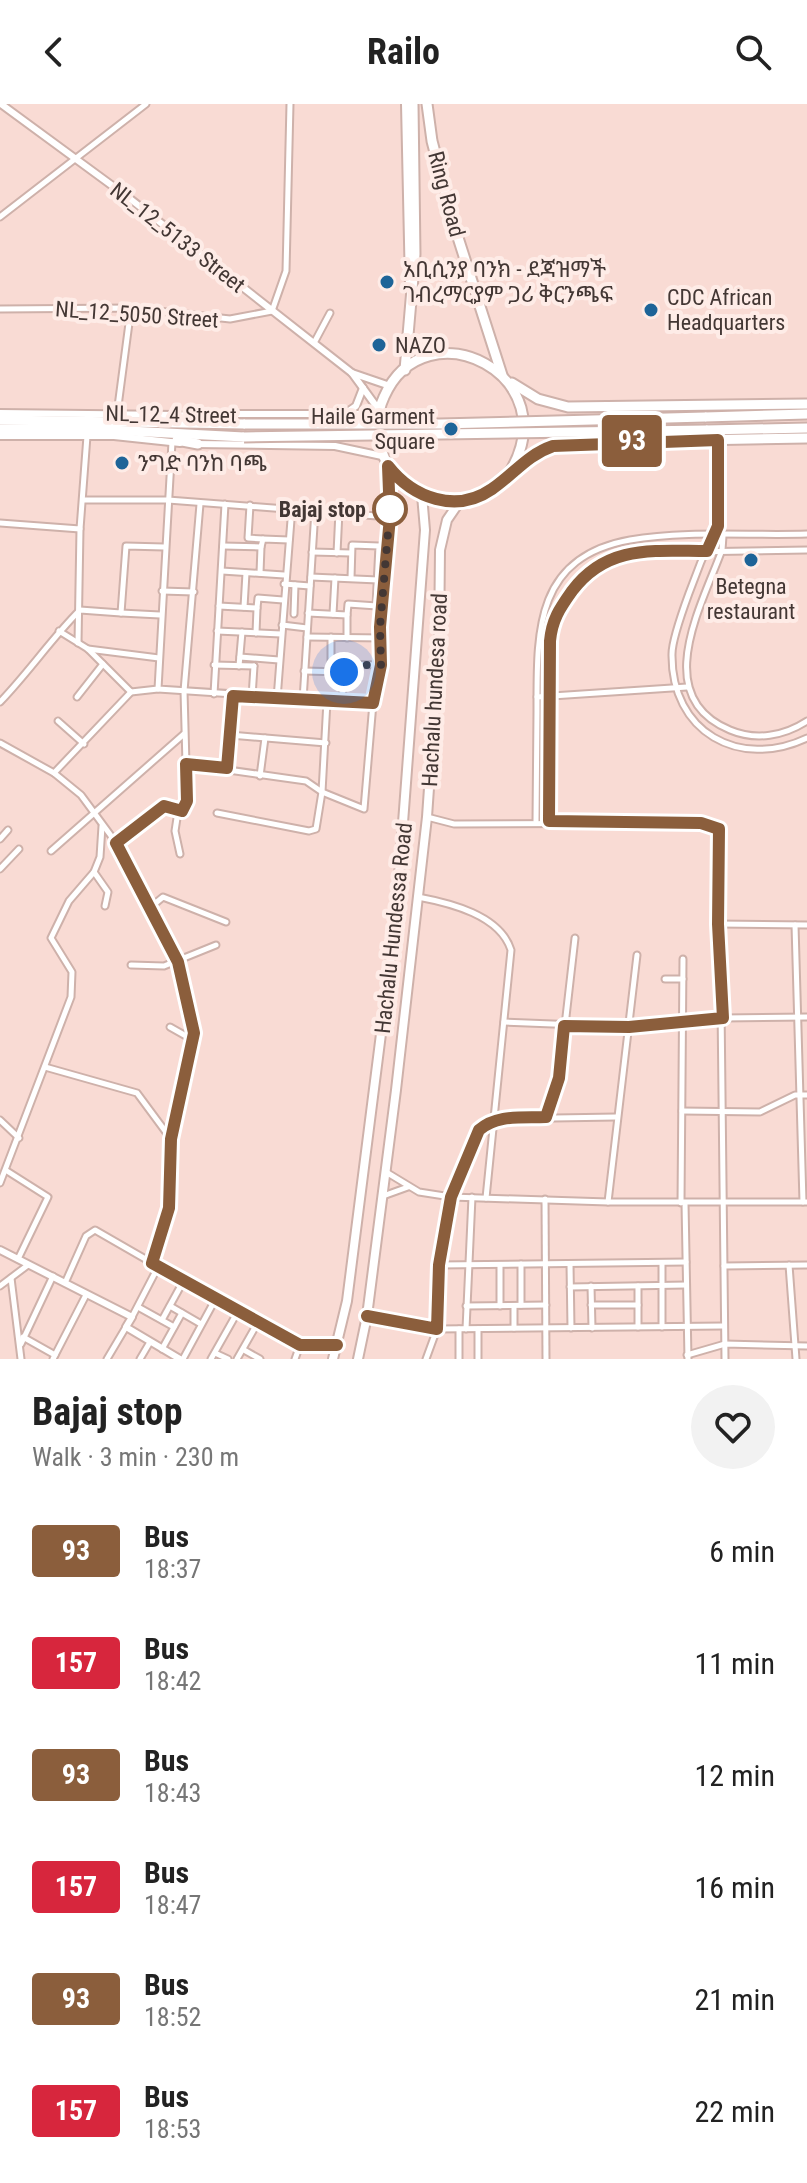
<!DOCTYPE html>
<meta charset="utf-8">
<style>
body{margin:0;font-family:"Roboto Condensed","Noto Sans Ethiopic",sans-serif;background:#f2f2f2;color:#222;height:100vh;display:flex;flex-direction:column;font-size:30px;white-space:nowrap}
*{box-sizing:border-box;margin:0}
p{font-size:26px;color:#767676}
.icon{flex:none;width:44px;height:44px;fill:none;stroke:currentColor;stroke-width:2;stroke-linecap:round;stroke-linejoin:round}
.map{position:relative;height:1255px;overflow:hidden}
.details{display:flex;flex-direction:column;background:#fff;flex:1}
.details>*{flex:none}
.badge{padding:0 16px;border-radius:6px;font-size:28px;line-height:52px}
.you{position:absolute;width:40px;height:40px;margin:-20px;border:6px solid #fff;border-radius:50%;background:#1a73e8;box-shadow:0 0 0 12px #1a73e833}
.map>.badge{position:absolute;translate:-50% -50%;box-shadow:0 0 0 4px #fff}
.round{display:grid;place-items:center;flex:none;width:84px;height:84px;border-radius:42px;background:#f2f2f2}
.head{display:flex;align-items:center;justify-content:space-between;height:136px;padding:0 32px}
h1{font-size:38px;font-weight:700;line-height:60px}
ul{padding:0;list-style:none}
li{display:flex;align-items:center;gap:24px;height:112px;padding:0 32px}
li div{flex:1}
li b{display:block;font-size:30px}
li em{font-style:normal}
li .badge{min-width:88px;font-weight:700;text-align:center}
header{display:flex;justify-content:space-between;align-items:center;height:104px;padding:0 32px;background:#fff;font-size:36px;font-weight:700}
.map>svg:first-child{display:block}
</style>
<header><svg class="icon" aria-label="back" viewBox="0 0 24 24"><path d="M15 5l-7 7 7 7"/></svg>Railo<svg class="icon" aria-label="search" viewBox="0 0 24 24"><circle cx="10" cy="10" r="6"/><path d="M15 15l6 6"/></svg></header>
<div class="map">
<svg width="807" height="1255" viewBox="0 0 807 1255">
<rect width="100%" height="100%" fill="#f9dbd4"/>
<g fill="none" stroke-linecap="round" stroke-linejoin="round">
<g stroke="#ceb1aa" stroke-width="9">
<g id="minor">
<path d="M0,113l146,-113"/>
<path d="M0,205l131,-1 99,11 42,-8 14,-40 4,-167"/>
<path d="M314,239l16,-30"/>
<path d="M117,310l14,-106"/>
<path d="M718,336v86l5,10 -1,14c-21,57 -72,147 8,180 26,11 54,6 77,-9"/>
<path d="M172,338l-14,247 215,14"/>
<path d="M83,396h85l222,17"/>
<path d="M250,401l-2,33 15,1"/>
<path d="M0,419l80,6 7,-93"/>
<path d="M713,429c-10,23 -41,99 -41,121 -1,78 67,116 135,84"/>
<path d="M223,442l38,1 2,-8 26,1"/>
<path d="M312,448l39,1"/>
<path d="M337,449l2,-42"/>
<path d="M222,467l62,4"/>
<path d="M260,469l1,-26"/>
<path d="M311,473l67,3"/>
<path d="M351,474l1,-33 27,1 -3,60"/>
<path d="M284,480l26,2"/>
<path d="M162,487l32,1"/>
<path d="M219,502l38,2 1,-10 25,2"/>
<path d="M244,503l2,-34"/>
<path d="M121,509l39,2"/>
<path d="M308,509l39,2 1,-11 29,2"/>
<path d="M294,510l1,-29"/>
<path d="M333,510l2,-36"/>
<path d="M282,521l25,3"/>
<path d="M59,527l29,18 43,43 27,-3"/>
<path d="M217,527l64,3"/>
<path d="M256,529l1,-25"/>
<path d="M307,533l76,1"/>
<path d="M347,534v-23"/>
<path d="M78,539l2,-114"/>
<path d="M88,545l71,9"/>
<path d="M240,553l39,3"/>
<path d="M331,560l50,1"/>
<path d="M214,561l40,1"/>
<path d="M239,562l3,-34"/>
<path d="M304,567l40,1"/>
<path d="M331,568v-35"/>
<path d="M214,590l11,-190"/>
<path d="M77,593l26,-33"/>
<path d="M252,593l2,-31"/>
<path d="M537,593l150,-10"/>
<path d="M277,595l15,-192"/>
<path d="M303,596l12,-190"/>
<path d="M0,598c29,-30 51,-63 80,-92l41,3 5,-67 38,1"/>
<path d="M342,598l2,-31"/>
<path d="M58,617l26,23"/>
<path d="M230,631l96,8"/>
<path d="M0,639l54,30 27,22 39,53 64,133 9,59 -12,41 -10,58 -2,69 -17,55"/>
<path d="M186,660l120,17 16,11 42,17 9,-106 8,-38 -1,-38 10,-110 -2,-50"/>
<path d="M227,664l6,-72"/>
<path d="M54,669l77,-81"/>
<path d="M260,672l5,-38"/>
<path d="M217,709l92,18 7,-2 6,-37 5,-91"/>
<path d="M427,713l27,7 247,-1 18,6 6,530"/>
<path d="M536,717c0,-37 1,-73 1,-110 0,-78 -3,-154 93,-171 57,-10 120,-4 177,-6"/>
<path d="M549,717l3,-195 2,-9 32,-44 42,-20 179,-3"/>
<path d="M0,735l8,-9"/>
<path d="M116,739l48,-37 6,-2 12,7"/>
<path d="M51,747l133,-117"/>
<path d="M180,750l-5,-23 2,-13 10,-17 -3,-110 16,-187"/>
<path d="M0,765l19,-20"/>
<path d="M94,768l14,20 -3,14"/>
<path d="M418,793c32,6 82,18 93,53l-25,248"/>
<path d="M152,802l11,-9 63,25"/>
<path d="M718,820l89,1"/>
<path d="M795,821l8,277"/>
<path d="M131,861l33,1 52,-21"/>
<path d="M665,875h18"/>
<path d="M504,918l125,5 94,-9 84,-1"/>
<path d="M170,923l23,13"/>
<path d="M45,963l92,26 34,46"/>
<path d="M682,1007l78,1 35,-17h12"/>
<path d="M546,1013l13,-39 16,-140"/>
<path d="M0,1016l19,18"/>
<path d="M7,1067l41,26 -30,62"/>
<path d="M386,1068l33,20 32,5 157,5h199"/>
<path d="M0,1079l71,-186 1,-25 -21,-34 18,-37 25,-29 6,-15 2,-31"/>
<path d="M383,1092l25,-9"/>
<path d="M545,1095l1,160"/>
<path d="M608,1098l29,-247"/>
<path d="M681,1099l2,-244"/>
<path d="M685,1099l3,156"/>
<path d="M662,1159v64"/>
<path d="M521,1160v41"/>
<path d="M570,1160l1,64"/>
<path d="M439,1161l247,-3"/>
<path d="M500,1161v41"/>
<path d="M789,1161l7,94"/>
<path d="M724,1162l83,-1"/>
<path d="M11,1174l10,81"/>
<path d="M65,1179l21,-47 9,-6 59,34"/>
<path d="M0,1182l28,-21"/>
<path d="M591,1182l1,42"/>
<path d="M638,1182v41"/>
<path d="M570,1183l116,-2"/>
<path d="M591,1201h47"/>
<path d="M170,1202l31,18"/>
<path d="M466,1202l80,-1"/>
<path d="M514,1202v22"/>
<path d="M138,1203l36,20"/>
<path d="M367,1212l70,13 286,-3"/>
<path d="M132,1213l26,-50 142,78h36"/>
<path d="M162,1216l22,-40"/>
<path d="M466,1225l6,-132"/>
<path d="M478,1225v30"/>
<path d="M23,1233l32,18"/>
<path d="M21,1240l32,-68"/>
<path d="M162,1245l20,-36"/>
<path d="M244,1246l16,9"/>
<path d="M215,1249l13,6"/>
<path d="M687,1251l38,-11 82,2"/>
<path d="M53,1255l33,-64"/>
<path d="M107,1255l19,-32"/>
<path d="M140,1255l10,-17"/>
<path d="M183,1255l32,-59"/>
<path d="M211,1255l26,-46"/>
<path d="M237,1255l20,-35"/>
<path d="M295,1255l5,-14"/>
<path d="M426,1255l11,-30 2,-64 12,-68 28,-67 15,-11 122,-2"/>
<path d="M459,1255v-30"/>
</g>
</g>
<g stroke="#ceb1aa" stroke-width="10">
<g id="tertiary">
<path d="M1,0l128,94 223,175 27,37"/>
<path d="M352,269l38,13"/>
<path d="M0,309l176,2"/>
<path d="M346,309l10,-7 7,-18"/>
<path d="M195,310h184"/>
<path d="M0,332h114l66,7"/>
<path d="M195,340l140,2 47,10"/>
<path d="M0,1146l132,67 -6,10 54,32"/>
</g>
</g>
<g stroke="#ceb1aa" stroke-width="12">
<g id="primary">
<path d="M406,0l4,183"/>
<path d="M333,1255l14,-58 49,-385 29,-386 -3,-35"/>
<path d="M358,1255l9,-43 29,-226 31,-273 12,-173 1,-94 7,-30 13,-19"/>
</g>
</g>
<g stroke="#ceb1aa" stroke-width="13">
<g id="trunk">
<path d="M427,0l5,37 22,84 48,150"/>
<path d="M405,266l10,-116 -2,-150"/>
<path d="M512,279l26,16 30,8 239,-3"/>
<path d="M705,313l102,-3"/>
<path d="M171,315l28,-5"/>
<path d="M0,316l245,4"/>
<path d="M0,325h91l153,8"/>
<path d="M706,326l101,-2"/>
<path d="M177,336l21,4"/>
<path d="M508,371c63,-99 -83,-172 -124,-78 -9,19 -8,41 0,60 9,23 36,43 61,44 42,3 57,-29 89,-47 16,-10 35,-10 53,-12l220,-4"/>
</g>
</g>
<use href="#minor" stroke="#fff" stroke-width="5"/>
<use href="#tertiary" stroke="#fff" stroke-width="6"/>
<use href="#primary" stroke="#fff" stroke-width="8"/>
<use href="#trunk" stroke="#fff" stroke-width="9"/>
<g stroke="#ceb1aa" stroke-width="13" stroke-linecap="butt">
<g id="trunk-bridge">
<path d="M245,320h195l265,-7"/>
<path d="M244,333l462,-7"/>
</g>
</g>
<use href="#trunk-bridge" stroke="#fff" stroke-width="9"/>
</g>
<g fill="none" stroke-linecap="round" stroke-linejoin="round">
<g stroke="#fff" stroke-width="18">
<path id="line" d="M337,1241h-37l-148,-82 17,-55 2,-69 23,-106 -16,-71 -62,-119 48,-37 18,5 5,-10 -1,-37 41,4 6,-72 140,7 8,-38 -1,-38 10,-110 -2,-51c25,32 68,48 104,23 22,-15 35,-34 61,-43l165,-6v86l-11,25c-53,0 -100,-7 -135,40 -12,17 -20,28 -22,50l-1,180 152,2 18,6 -1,95 5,94 -94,9 -65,-1 -5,52 -13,39c-24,1 -49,-3 -67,13l-28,67 -12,68 -2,64 -70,-13"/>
</g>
<use href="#line" stroke="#8b5e3c" stroke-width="12"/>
<path stroke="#433734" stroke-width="8" stroke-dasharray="0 14.4" d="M344,568l1,-7h36l-1,-38 10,-118"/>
</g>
<g fill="#1e6498" stroke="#feece7" stroke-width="3">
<circle cx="387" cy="178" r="8"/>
<circle cx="651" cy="206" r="8"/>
<circle cx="379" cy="241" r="8"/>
<circle cx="451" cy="325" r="8"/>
<circle cx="122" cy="359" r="8"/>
<circle cx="751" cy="456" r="8"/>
</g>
<circle fill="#fff" stroke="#8b5e3c" stroke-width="4" cx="390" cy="405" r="16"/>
<g text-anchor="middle" stroke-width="8" stroke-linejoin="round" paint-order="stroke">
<g font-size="22" fill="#433734" stroke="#feece7">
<text transform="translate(447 90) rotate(75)" y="8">Ring Road</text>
<text transform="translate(178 133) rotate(38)" y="8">NL_12_5133 Street</text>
<text transform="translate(137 210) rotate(4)" y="8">NL_12_5050 Street</text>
<text transform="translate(171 310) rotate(1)" y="8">NL_12_4 Street</text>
<text transform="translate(434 586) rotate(-87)" y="8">Hachalu hundesa road</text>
<text transform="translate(393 824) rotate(-84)" y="8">Hachalu Hundessa Road</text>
</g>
<g font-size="22" fill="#433734" stroke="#feece7" text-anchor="start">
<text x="403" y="173">አቢሲንያ ባንክ - ደጃዝማች<tspan x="403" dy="25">ገብረማርያም ጋሪ ቅርንጫፍ</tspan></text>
<text x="667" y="201">CDC African<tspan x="667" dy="25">Headquarters</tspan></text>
<text x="395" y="249">NAZO</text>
<text x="435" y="320" text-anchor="end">Haile Garment<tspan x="435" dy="25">Square</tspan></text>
<text x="138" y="367">ንግድ ባንከ ባጫ</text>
<text x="751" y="490" text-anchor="middle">Betegna<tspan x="751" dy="25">restaurant</tspan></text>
</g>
<g font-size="22" font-weight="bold" fill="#433734" stroke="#feece7" text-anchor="end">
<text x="366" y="413">Bajaj stop</text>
</g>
</g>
</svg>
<div class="you" style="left:344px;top:568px"></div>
<b class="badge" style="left:632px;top:337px;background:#8b5e3c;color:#fff">93</b>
</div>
<section class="details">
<div class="head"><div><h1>Bajaj stop</h1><p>Walk · 3 min · 230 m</p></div><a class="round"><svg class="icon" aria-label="heart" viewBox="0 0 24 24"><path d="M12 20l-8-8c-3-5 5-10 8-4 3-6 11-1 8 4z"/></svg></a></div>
<ul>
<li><span class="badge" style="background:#8b5e3c;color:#fff">93</span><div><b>Bus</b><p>18:37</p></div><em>6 min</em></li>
<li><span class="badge" style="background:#d7263d;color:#fff">157</span><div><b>Bus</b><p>18:42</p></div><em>11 min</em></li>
<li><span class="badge" style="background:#8b5e3c;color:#fff">93</span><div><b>Bus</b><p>18:43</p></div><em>12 min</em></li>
<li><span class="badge" style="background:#d7263d;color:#fff">157</span><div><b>Bus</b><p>18:47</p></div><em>16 min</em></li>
<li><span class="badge" style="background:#8b5e3c;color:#fff">93</span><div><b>Bus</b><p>18:52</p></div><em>21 min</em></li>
<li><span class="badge" style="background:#d7263d;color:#fff">157</span><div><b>Bus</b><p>18:53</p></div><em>22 min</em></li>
</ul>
</section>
